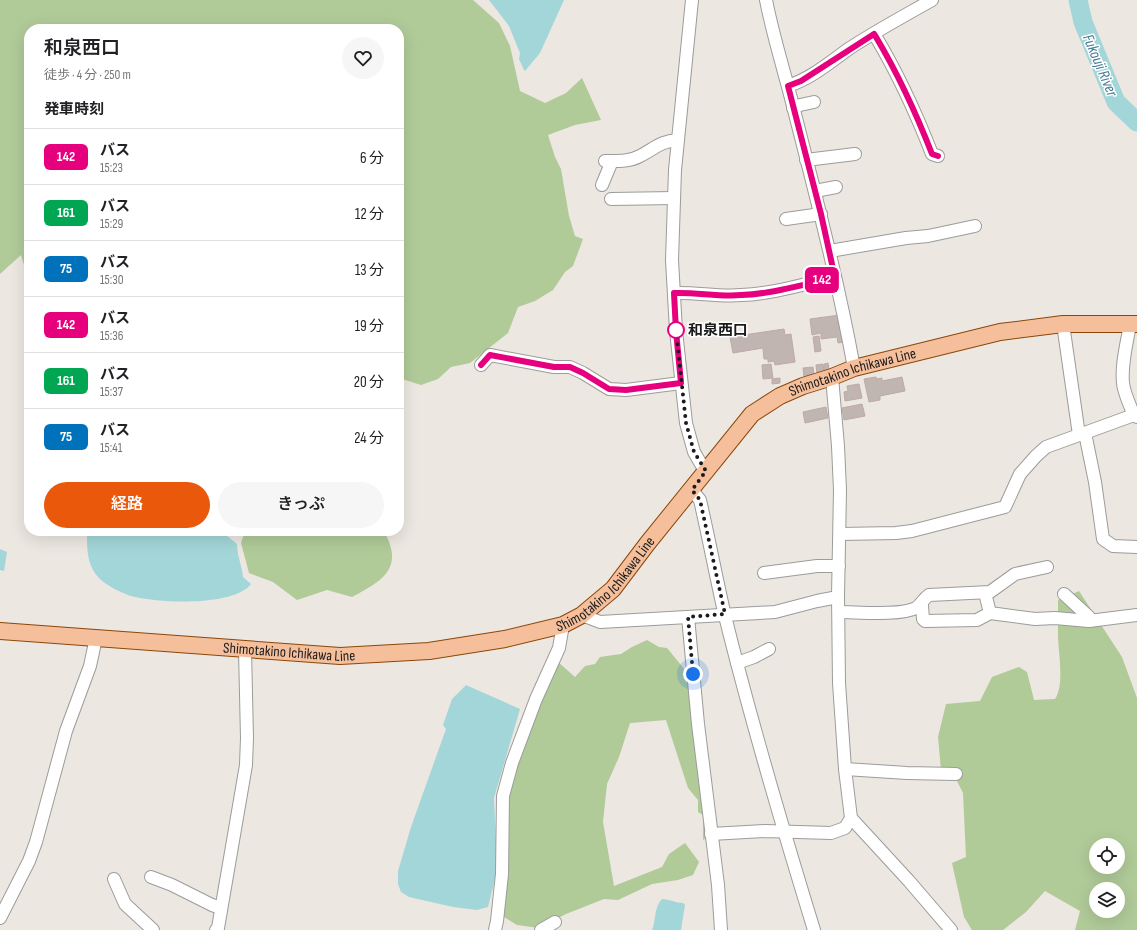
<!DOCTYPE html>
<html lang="ja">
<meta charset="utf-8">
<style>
body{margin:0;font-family:"Sofia Sans Condensed","Noto Sans JP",sans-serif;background:#f6f6f6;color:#202124;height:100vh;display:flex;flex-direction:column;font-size:15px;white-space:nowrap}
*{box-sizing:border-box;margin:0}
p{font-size:13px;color:#757577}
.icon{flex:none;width:22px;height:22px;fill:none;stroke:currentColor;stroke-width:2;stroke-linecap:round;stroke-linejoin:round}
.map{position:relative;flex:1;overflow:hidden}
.side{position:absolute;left:24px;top:24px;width:380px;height:512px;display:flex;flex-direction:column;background:#fff;border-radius:16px;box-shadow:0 4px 16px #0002}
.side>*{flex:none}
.badge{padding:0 8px;border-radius:6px;font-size:14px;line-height:26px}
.fabs{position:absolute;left:1089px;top:838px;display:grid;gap:8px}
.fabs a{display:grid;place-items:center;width:36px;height:36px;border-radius:50%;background:#fff;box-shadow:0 4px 16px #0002;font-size:20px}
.you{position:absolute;width:20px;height:20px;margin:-10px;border:3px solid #fff;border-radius:50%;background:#1a73e8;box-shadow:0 0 0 6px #1a73e833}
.map>.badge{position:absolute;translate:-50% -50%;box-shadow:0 0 0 2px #fff}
h2{padding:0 20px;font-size:15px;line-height:36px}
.round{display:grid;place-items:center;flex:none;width:42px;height:42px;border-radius:21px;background:#f6f6f6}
.overview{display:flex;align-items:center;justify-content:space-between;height:68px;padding:0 20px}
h1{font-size:19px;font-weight:600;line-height:30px}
.primary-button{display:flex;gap:8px;margin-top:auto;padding:8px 20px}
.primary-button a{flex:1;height:46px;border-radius:24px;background:#ea580c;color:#fff;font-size:16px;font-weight:600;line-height:46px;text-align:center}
.primary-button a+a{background:#f6f6f6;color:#202124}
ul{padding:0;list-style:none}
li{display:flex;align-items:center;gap:12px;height:56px;padding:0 20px;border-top:1px solid #e0e0e0}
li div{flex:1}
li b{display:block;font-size:15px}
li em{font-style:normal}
li .badge{min-width:44px;font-weight:700;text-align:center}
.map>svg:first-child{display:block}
</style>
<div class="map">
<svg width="1137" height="930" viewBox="0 0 1137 930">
<rect width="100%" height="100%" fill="#ece7e1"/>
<g fill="#b0ca98" fill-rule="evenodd">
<path d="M0,0h473l26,23 11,23 10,45 25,12 21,-10 16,-15 19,42 -26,5 -27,10 7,22 6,12 8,47 6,20 8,3 -10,27 -8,6 -12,18 -18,11 -17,6 -10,26 -38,30 -19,4 -13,12 -17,6 -22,-7v-349h-370v253l-8,-27 -21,19z"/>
<path d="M245,531h139c2,5 5,9 6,14 10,29 -18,41 -38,52l-25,-7 -30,10 -24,-18 -24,-9 -8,-30z"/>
<path d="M1079,591l43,66 15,41v232h-62l5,-19 -35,-20 -19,21 -23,18h-31l-8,-13 -12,-54 14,-6 -3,-64 -9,-18 -13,-5 -3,-33 8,-33 34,-3 12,-24 27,-10 8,5 7,28 21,-1c10,-15 3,-47 3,-65 0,-11 0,-23 0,-34zM1096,845h22v22h-22zM1096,889h22v22h-22z"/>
<path d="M647,640l12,7 8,1 18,22 8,33 16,133 -6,4v-25l-5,-3v-12l-10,-12 -22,-68 -36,3 -11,34 -12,27 -4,38 11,64 48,-19 7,-13 16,-11 14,19 -6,13 -15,5 -26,4 -34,16 -14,-1 -38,15 -27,14 -22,-3 -13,-8 -1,-15 7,-112 4,-19 44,-109 17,15 10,-11 10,-2 5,-7 21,-3 11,-7z"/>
</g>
<g fill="#a3d6d8">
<path d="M489,0h75l-24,53 -15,18 -1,-1 -5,-11 1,-6 -11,-27z"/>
<path d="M88,531h133l16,13c0,11 5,22 6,33l8,7c-2,2 -4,5 -7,6 -23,15 -82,13 -109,7 -10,-2 -28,-11 -35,-18 -13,-13 -13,-29 -13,-46z"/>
<path d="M0,549l7,3 -3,19 -4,-1z"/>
<path d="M466,685l54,24 -26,89 3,65 -2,16 -7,28 -11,3 -24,-3 -44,-10 -8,-5 -3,-8v-13l13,-44 35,-98 -3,-4 9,-26z"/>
<path d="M662,899c7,0 14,4 21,4l2,2 -4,25h-29c4,-10 2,-23 10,-31z"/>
</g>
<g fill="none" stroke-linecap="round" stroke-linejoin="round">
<path stroke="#a3d6d8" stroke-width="19" d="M1078,0l5,22 33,80 21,20"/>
</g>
<g fill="#c0b5b1" stroke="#bdaba4">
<path d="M840,315l4,27 -6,1 -1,-6 -16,2v-6l-9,2 -2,-16z"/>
<path d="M784,329l1,6 6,-1 4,28 -20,3 -1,-4 -6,1v-3h-4l-1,-11 -30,5 -3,-16z"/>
<path d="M819,336l2,15 -6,1 -2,-15z"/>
<path d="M828,363l1,6 -5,1v-6z"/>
<path d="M771,364l2,14 -10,1 -1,-14z"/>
<path d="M823,364l1,9 -7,1 -1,-9z"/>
<path d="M813,367l1,8 -10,2 -1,-9z"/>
<path d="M876,377l1,2 5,-1v3l20,-4 3,14 -25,5v4l-11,2 -5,-23z"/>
<path d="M780,378v5l-8,1v-5z"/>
<path d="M859,384l3,14 -17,3 -1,-9 4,-1 -1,-5z"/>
<path d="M862,404l3,12 -21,4 -2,-12z"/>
<path d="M826,407l2,11 -23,5 -2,-11z"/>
</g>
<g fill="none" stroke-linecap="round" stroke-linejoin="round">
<g stroke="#9c9c9c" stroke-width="14">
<g id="minor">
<path d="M692,0l-17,170 -3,90 4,71 10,92 8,29 11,19"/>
<path d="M766,0c7,36 18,70 27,106 22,87 45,174 61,262"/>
<path d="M874,34l2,3c22,37 40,76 56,117l6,2"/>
<path d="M788,86c24,-8 42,-24 62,-38 26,-17 54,-32 82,-48"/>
<path d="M793,108l7,-3 14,-3"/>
<path d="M806,160l49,-6"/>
<path d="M605,161c12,0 24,1 35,-5 14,-7 20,-15 38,-16"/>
<path d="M602,185l10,-24"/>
<path d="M815,191l21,-4"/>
<path d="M611,199l63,-1"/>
<path d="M786,219l35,-5"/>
<path d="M830,251l76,-13 22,-2 47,-10"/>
<path d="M674,293c22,-1 45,4 67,2 32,-1 63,-11 94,-18"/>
<path d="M1063,324l16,111"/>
<path d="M1130,324c-3,19 -9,40 -7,59 1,10 7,23 11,32l3,2"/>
<path d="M481,365l9,-10 64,12h16l13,6 26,16 17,1 55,-7"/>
<path d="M832,377l6,69 2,44 -2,106 1,87 6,86 6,49 58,63 42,49"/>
<path d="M1085,433l10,49 8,57 10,7 24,1"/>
<path d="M691,489l9,11c9,39 16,77 25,116 26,105 57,210 89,314"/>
<path d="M840,534l56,-1 16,-2 93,-24 15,-33 16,-18 10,-9 88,-32"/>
<path d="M764,573l53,-7h22"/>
<path d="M985,593l5,20 45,6 20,-1 34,3 48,-6"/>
<path d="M1064,594l25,23v4"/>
<path d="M920,605l2,1 1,13 2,2 52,-1 13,-7"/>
<path d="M839,612c19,0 61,4 77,-4 5,-3 7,-9 13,-13l61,-3 25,-18 32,-7"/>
<path d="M582,615l18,7 175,-10 42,-11 21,-4"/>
<path d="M688,617l10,107 20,161 3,45"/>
<path d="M737,663l17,-6 15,-8"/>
<path d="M845,769l62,4 49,1"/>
<path d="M711,834l54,-3 66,2 14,-5 6,-10"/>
<path d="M151,877l21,8 40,20 9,3"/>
<path d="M114,879l11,25 28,26"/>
<path d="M0,918l29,-57 7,-19 30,-111 24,-65 6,-28"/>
<path d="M216,930l2,-2 28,-163 1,-27 -2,-88"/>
<path d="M495,930l2,-9 5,-47 1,-78 9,-33 24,-64 23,-51 4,-23"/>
<path d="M541,930l14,-8"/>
</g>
</g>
<g stroke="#8b4708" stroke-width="18">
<g id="major">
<path id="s1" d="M0,631l340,25 89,-5 76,-12 58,-14 19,-10 31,-26 34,-45 105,-130 28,-18 23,-10 29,-9 22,-9 146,-36 63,-8h74"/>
</g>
</g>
<use href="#minor" stroke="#fff" stroke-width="12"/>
<use href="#major" stroke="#f6bf9c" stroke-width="16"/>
</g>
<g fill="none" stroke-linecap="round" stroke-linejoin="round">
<g stroke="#fff" stroke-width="9">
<path id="line" d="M481,365l9,-10 64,12h16l13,6 26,16 17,1 55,-7 -5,-52 -2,-38c22,-1 45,4 67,2 32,-1 63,-11 94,-17l-14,-64 -33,-128 13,-5 73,-47 2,3c22,37 40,76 56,117l6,2"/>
</g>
<use href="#line" stroke="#e6007e" stroke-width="6"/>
<path stroke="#1b1b1b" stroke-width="4" stroke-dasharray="0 7.2" d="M676,330l10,93 8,29 12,19 -14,19 8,10 25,114 -37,3 5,57"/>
</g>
<circle fill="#fff" stroke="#e6007e" stroke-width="2" cx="676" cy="330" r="8"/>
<g text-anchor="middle" stroke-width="3" stroke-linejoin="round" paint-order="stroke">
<g font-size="15" font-weight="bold" fill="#1b1b1b" stroke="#fff" text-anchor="start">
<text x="688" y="335">和泉西口</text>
</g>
<g font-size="15" fill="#1b1b1b" stroke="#fff">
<text dy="5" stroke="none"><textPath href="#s1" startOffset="962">Shimotakino Ichikawa Line</textPath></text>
<text dy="5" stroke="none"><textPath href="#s1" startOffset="626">Shimotakino Ichikawa Line</textPath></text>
<text dy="5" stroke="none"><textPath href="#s1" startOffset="290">Shimotakino Ichikawa Line</textPath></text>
</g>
<g font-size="16" font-style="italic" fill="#487d96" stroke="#fff">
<text transform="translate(1101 65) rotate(67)" y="6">Fukouji River</text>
</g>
</g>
</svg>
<div class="fabs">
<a><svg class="icon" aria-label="locate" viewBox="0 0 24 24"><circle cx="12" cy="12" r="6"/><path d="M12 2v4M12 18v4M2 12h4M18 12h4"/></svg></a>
<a><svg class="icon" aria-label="layers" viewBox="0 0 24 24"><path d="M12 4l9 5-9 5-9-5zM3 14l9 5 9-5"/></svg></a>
</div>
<div class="you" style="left:693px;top:674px"></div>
<b class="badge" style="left:822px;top:280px;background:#e6007e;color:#fff">142</b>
<section class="side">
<div class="overview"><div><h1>和泉西口</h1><p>徒歩 · 4 分 · 250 m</p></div><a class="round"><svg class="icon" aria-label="heart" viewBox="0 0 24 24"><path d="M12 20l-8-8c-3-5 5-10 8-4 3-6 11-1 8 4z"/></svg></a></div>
<h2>発車時刻</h2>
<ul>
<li><span class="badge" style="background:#e6007e;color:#fff">142</span><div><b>バス</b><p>15:23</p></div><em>6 分</em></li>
<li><span class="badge" style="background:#00a651;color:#fff">161</span><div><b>バス</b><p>15:29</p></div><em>12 分</em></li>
<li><span class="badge" style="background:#0072bc;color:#fff">75</span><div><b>バス</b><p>15:30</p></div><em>13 分</em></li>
<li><span class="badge" style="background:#e6007e;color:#fff">142</span><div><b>バス</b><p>15:36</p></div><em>19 分</em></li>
<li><span class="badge" style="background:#00a651;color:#fff">161</span><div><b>バス</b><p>15:37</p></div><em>20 分</em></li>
<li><span class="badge" style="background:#0072bc;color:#fff">75</span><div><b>バス</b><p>15:41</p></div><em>24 分</em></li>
</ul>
<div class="primary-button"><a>経路</a><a>きっぷ</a></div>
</section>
</div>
